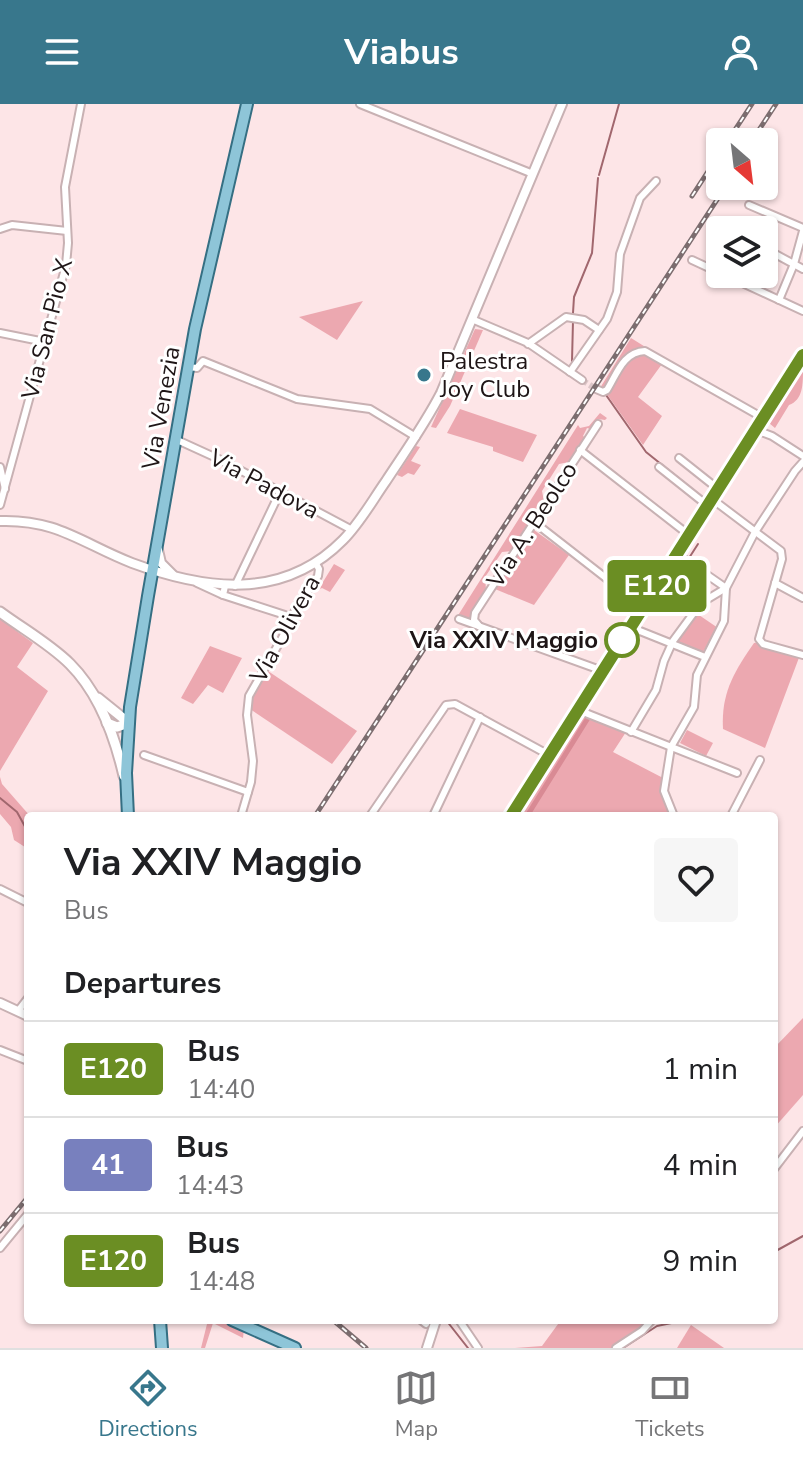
<!DOCTYPE html>
<style>
body{margin:0;font-family:"Nunito Sans",sans-serif;background:#f6f6f6;color:#202124;height:100vh;display:flex;flex-direction:column;font-size:30px;white-space:nowrap}
*{box-sizing:border-box;margin:0}
p{font-size:26px;color:#757577}
.icon{flex:none;width:44px;height:44px;fill:none;stroke:currentColor;stroke-width:2;stroke-linecap:round;stroke-linejoin:round}
.map{position:relative;flex:1;overflow:hidden}
.panel{position:absolute;left:24px;top:708px;width:754px;height:512px;display:flex;flex-direction:column;background:#fff;border-radius:8px;box-shadow:0 2px 6px #0004}
.panel>*{flex:none}
.badge{padding:0 16px;border-radius:6px;font-size:28px;line-height:52px}
.needle{width:52px;rotate:152deg}
.buttons{position:absolute;left:706px;top:24px;display:grid;gap:16px}
.buttons a{display:grid;place-items:center;width:72px;height:72px;border-radius:8px;background:#fff;box-shadow:0 2px 6px #0004;font-size:40px}
.map>.badge{position:absolute;translate:-50% -50%;box-shadow:0 0 0 4px #fff}
h2{padding:0 40px;font-size:30px;line-height:72px}
.round{display:grid;place-items:center;flex:none;width:84px;height:84px;border-radius:8px;background:#f6f6f6}
.summary{display:flex;align-items:center;justify-content:space-between;height:136px;padding:0 40px}
h1{font-size:38px;font-weight:700;line-height:60px}
ul{padding:0;list-style:none}
li{display:flex;align-items:center;gap:24px;height:96px;padding:0 40px;border-top:2px solid #e0e0e0}
li div{flex:1}
li b{display:block;font-size:30px}
li em{font-style:normal}
li .badge{min-width:88px;font-weight:700;text-align:center}
header{display:flex;justify-content:space-between;align-items:center;height:104px;padding:0 40px;background:#38778c;color:#fff;font-size:36px;font-weight:700}
.menu{display:flex;justify-content:space-around;align-items:center;height:112px;border-top:2px solid #e0e0e0;background:#fff;font-size:22px;color:#757577}
.menu a{display:grid;justify-items:center;gap:4px}
.menu .selected{color:#38778c}
.map>svg:first-child{display:block}
</style>
<header><svg class="icon" aria-label="menu" viewBox="0 0 24 24"><path d="M4 6h16M4 12h16M4 18h16"/></svg>Viabus<svg class="icon" aria-label="person" viewBox="0 0 24 24"><circle cx="12" cy="8" r="4"/><path d="M4 21q1-7 8-7t8 7"/></svg></header>
<div class="map">
<svg width="803" height="1244" viewBox="0 0 803 1244">
<rect width="100%" height="100%" fill="#fde5e7"/>
<g fill="#eca8b0">
<path d="M363,197l-26,39 -38,-23z"/>
<path d="M475,225l8,1 -33,76 -14,22 -5,-1z"/>
<path d="M631,234l16,10c-23,-4 -32,22 -42,39l-5,1z"/>
<path d="M640,251l9,2 13,7 -24,33 24,19 -19,29 -37,-52c14,-11 16,-32 34,-38z"/>
<path d="M803,266c0,14 0,30 -14,35l-14,23 -6,-5z"/>
<path d="M460,305l77,26 -14,27 -30,-11v-4l-46,-14z"/>
<path d="M600,309l7,5 -2,2 -7,-1 -8,10 -3,-1 -4,8 3,2 -17,24 -10,2 -17,27 2,10 -32,50 -10,1 -17,25 1,12 -15,25v7l-14,-4 121,-192 2,3 9,-2z"/>
<path d="M416,342l4,1 -9,14 10,4 -7,10 -6,-2 -6,4 -5,-2z"/>
<path d="M534,426l35,25 -35,50 -39,-16z"/>
<path d="M334,460l11,6 -15,22 -8,-4 -4,2z"/>
<path d="M696,509l22,15 -15,24 -26,-11z"/>
<path d="M0,515l33,24 -16,24 31,24 -48,80z"/>
<path d="M761,538l39,13 -35,93 -42,-19c-2,-36 11,-57 31,-86z"/>
<path d="M210,542l32,12 -19,35 -15,-8 -15,19 -12,-6z"/>
<path d="M268,567l89,60 -25,33 -82,-55 3,-14z"/>
<path d="M578,606l48,22 -13,20 52,27 -1,12 7,21 -5,4h-114l-5,-4 -2,4h-34z"/>
<path d="M687,626l26,13 -7,13 -26,-13z"/>
<path d="M0,673l2,7 28,32 -2,33 -14,-9 -3,-13 -11,-13z"/>
<path d="M803,914v77l-29,33v-80z"/>
<path d="M208,1216h15l21,9 -1,9 -30,-15 -8,25h-4z"/>
<path d="M561,1216h91l-36,28h-101l27,-2z"/>
<path d="M691,1221l33,23h-47z"/>
</g>
<g fill="none" stroke-linecap="round" stroke-linejoin="round">
<g stroke="#a1676e" stroke-width="2">
<path d="M599,71l20,-71"/>
<path d="M573,209l1,-16 18,-44 6,-75"/>
<path d="M572,257l1,-40"/>
<path d="M606,291l40,57 51,41"/>
<path d="M689,454l9,-14"/>
<path d="M0,694l17,14 11,20"/>
<path d="M774,1148l29,-16"/>
<path d="M446,1216l22,28"/>
<path d="M623,1244l34,-22 29,-6"/>
</g>
<path stroke="#d98a94" stroke-width="5" d="M527,712l61,-98"/>
<path stroke="#dcc6c8" stroke-width="6" stroke-dasharray="6 3" stroke-linecap="butt" d="M582,276l14,9"/>
<g stroke="#c8b1b3" stroke-width="10">
<g id="minor">
<path d="M360,0l173,70"/>
<path d="M749,101l54,23"/>
<path d="M0,125l12,-4 55,6"/>
<path d="M764,144l39,21"/>
<path d="M692,156l28,13"/>
<path d="M723,170l80,37"/>
<path d="M779,196l15,-36 9,-33"/>
<path d="M474,216l54,23 54,37"/>
<path d="M0,229l45,9"/>
<path d="M528,240l38,-27 18,3 15,10"/>
<path d="M188,263l9,1 6,-7 94,38 73,10 46,28"/>
<path d="M570,268l37,-53 10,-27 3,-38 20,-56 16,-17"/>
<path d="M596,285l7,3 4,-2c10,-16 16,-38 38,-39l118,67"/>
<path d="M756,326l16,6 31,20"/>
<path d="M175,335l46,21 131,70"/>
<path d="M580,346l109,85"/>
<path d="M679,354l39,31"/>
<path d="M0,363l5,22"/>
<path d="M659,363l49,39"/>
<path d="M712,395l69,52 1,8 -23,80 4,5 40,11"/>
<path d="M0,401l66,-240 2,-22 -3,-56 16,-83"/>
<path d="M534,418l109,85"/>
<path d="M677,450l49,34"/>
<path d="M197,479l26,12"/>
<path d="M775,479l28,15"/>
<path d="M225,482l-2,9 62,20"/>
<path d="M235,482l45,-94"/>
<path d="M459,515l144,52"/>
<path d="M479,522l-5,-6 1,-7 123,-189"/>
<path d="M630,523l75,30"/>
<path d="M578,606l159,63"/>
<path d="M631,628l25,-42 8,-29 9,-20 28,-38 25,-15"/>
<path d="M144,651l104,37"/>
<path d="M241,712l10,-34 2,-21 -6,-46 2,-19 33,-58 17,-36 19,-26 1,-7 -4,-7"/>
<path d="M370,712l76,-111 9,-1 94,51"/>
<path d="M433,712l47,-99"/>
<path d="M674,712l-10,-25 7,-44 23,-40 3,-32 27,-54 2,-33 29,-56 40,-61 8,-9"/>
<path d="M731,712l29,-56"/>
<path d="M0,785l28,14"/>
<path d="M18,907l10,-13"/>
<path d="M0,946l28,11"/>
<path d="M774,1065l29,-38"/>
<path d="M0,1144l28,-34"/>
<path d="M421,1216l5,4"/>
<path d="M459,1216l19,28"/>
<path d="M616,1244l26,-17 10,-11"/>
</g>
</g>
<g stroke="#c8b1b3" stroke-width="12">
<g id="tertiary">
<path d="M0,417c57,-2 83,23 132,42 73,27 151,38 211,-23 17,-17 29,-39 43,-59 19,-29 39,-57 55,-88l121,-289"/>
<path d="M158,446l3,13 12,12"/>
<path d="M511,712l292,-461"/>
<path d="M0,899l28,13"/>
<path d="M427,1244l9,-28"/>
</g>
</g>
<g stroke="#c8b1b3" stroke-width="13">
<g id="secondary">
<path d="M0,508c23,17 50,32 70,52 29,29 45,73 54,112"/>
<path d="M98,594l31,25 -12,4 -10,-4"/>
</g>
</g>
<g stroke="#356f83" stroke-width="14">
<g id="primary">
<path d="M128,712l-2,-43 4,-66 18,-111 47,-267 52,-225"/>
<path d="M160,1216l2,28"/>
<path d="M232,1216l63,28"/>
</g>
</g>
<use href="#minor" stroke="#fff" stroke-width="6"/>
<use href="#tertiary" stroke="#fff" stroke-width="8"/>
<use href="#secondary" stroke="#fff" stroke-width="9"/>
<use href="#primary" stroke="#8ec5d8" stroke-width="10"/>
<g stroke="#7c6d6f" stroke-width="5">
<g id="rail">
<path d="M727,38l25,-38"/>
<path d="M751,38l25,-38"/>
<path d="M692,92l28,-43"/>
<path d="M315,712l411,-630"/>
<path d="M0,1127l28,-34"/>
<path d="M333,1216l33,28"/>
</g>
</g>
<use href="#rail" stroke="#fff" stroke-width="2" stroke-dasharray="6" stroke-linecap="butt"/>
</g>
<g fill="none" stroke-linecap="round" stroke-linejoin="round">
<g stroke="#fff" stroke-width="18">
<path id="line" d="M511,712l292,-461"/>
</g>
<use href="#line" stroke="#6b8e23" stroke-width="12"/>
</g>
<circle fill="#38778c" stroke="#fff" stroke-width="3" cx="424" cy="271" r="8"/>
<circle fill="#fff" stroke="#6b8e23" stroke-width="4" cx="622" cy="536" r="16"/>
<g text-anchor="middle" stroke-width="6" stroke-linejoin="round" paint-order="stroke">
<g font-size="24" fill="#1e1516" stroke="#fff">
<text transform="translate(47 225) rotate(-76)" y="8">Via San Pio X</text>
<text transform="translate(161 304) rotate(-80)" y="8">Via Venezia</text>
<text transform="translate(264 380) rotate(28)" y="8">Via Padova</text>
<text transform="translate(532 421) rotate(-57)" y="8">Via A. Beolco</text>
<text transform="translate(285 525) rotate(-61)" y="8">Via Olivera</text>
</g>
<g font-size="24" fill="#1e1516" stroke="#fff" text-anchor="start">
<text x="440" y="265">Palestra<tspan x="440" dy="28">Joy Club</tspan></text>
</g>
<g font-size="24" font-weight="bold" fill="#1e1516" stroke="#fff" text-anchor="end">
<text x="598" y="544">Via XXIV Maggio</text>
</g>
</g>
</svg>
<div class="buttons">
<a><svg class="needle" viewBox="-14 -14 28 28"><path d="M0-13l5 13h-10z" fill="#e53935"/><path d="M0 13l5-13h-10z" fill="#757577"/></svg></a>
<a><svg class="icon" aria-label="layers" viewBox="0 0 24 24"><path d="M12 4l9 5-9 5-9-5zM3 14l9 5 9-5"/></svg></a>
</div>
<b class="badge" style="left:657px;top:482px;background:#6b8e23;color:#fff">E120</b>
<section class="panel">
<div class="summary"><div><h1>Via XXIV Maggio</h1><p>Bus</p></div><a class="round"><svg class="icon" aria-label="heart" viewBox="0 0 24 24"><path d="M12 20l-8-8c-3-5 5-10 8-4 3-6 11-1 8 4z"/></svg></a></div>
<h2>Departures</h2>
<ul>
<li><span class="badge" style="background:#6b8e23;color:#fff">E120</span><div><b>Bus</b><p>14:40</p></div><em>1 min</em></li>
<li><span class="badge" style="background:#7880be;color:#fff">41</span><div><b>Bus</b><p>14:43</p></div><em>4 min</em></li>
<li><span class="badge" style="background:#6b8e23;color:#fff">E120</span><div><b>Bus</b><p>14:48</p></div><em>9 min</em></li>
</ul>
</section>
</div>
<nav class="menu">
<a class="selected"><svg class="icon" aria-label="directions" viewBox="0 0 24 24"><path d="M12 3l9 9-9 9-9-9zM9 14v-3h6M13 9l2 2-2 2"/></svg>Directions</a>
<a><svg class="icon" aria-label="map" viewBox="0 0 24 24"><path d="M3 6l6-2 6 2 6-2v14l-6 2-6-2-6 2zM9 4v14M15 6v14"/></svg>Map</a>
<a><svg class="icon" aria-label="tickets" viewBox="0 0 24 24"><path d="M3 7h18v10H3zM15 7v10"/></svg>Tickets</a>
</nav>
